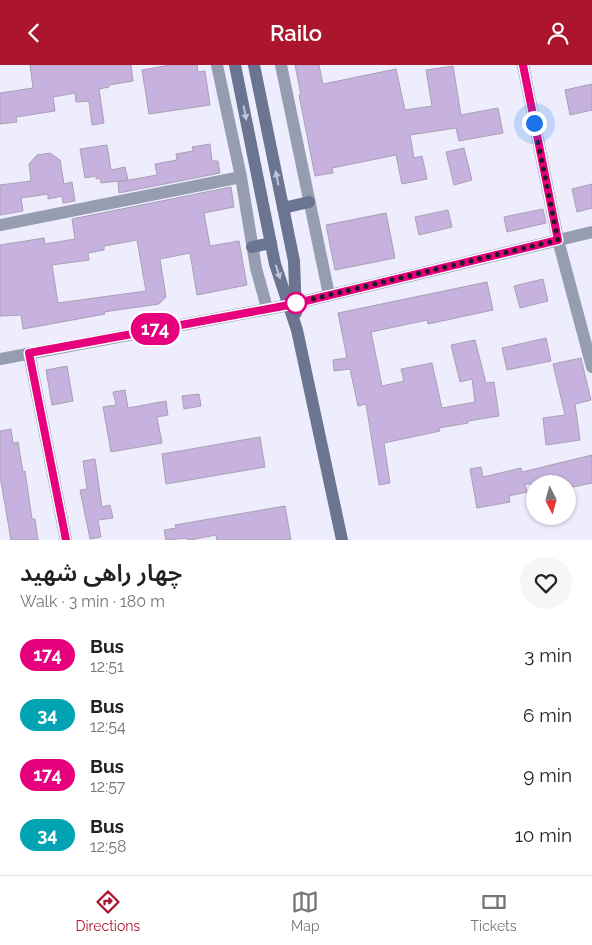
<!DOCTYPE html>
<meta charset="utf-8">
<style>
body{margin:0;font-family:Raleway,"Noto Sans Arabic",sans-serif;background:#f6f6f6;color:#222;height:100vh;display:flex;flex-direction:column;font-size:19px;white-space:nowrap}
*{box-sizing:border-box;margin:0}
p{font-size:16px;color:#767676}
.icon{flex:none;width:28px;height:28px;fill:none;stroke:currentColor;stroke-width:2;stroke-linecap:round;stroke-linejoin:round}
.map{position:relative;height:475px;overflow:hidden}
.panel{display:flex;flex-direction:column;background:#fff;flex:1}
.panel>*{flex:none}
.badge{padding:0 10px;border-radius:16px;font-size:18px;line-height:32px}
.needle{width:32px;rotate:174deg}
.buttons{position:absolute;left:526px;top:410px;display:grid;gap:10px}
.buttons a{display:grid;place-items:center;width:50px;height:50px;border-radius:50%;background:#fff;box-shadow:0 1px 4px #0004;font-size:25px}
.you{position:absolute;width:25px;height:25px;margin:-12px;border:4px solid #fff;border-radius:50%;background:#1a73e8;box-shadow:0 0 0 8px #1a73e833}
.map>.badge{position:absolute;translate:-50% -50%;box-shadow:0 0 0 2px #fff}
.round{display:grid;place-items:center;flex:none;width:52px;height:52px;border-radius:26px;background:#f6f6f6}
.headline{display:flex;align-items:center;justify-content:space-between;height:85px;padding:0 20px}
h1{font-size:24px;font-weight:600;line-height:38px}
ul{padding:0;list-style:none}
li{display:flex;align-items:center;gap:15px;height:60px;padding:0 20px}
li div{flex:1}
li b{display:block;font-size:19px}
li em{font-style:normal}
li .badge{min-width:55px;font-weight:700;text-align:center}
header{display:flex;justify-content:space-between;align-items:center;height:65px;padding:0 20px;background:#ab162e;color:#fff;font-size:22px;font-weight:600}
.menu{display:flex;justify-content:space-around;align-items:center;height:70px;border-top:1px solid #e0e0e0;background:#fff;font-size:14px;color:#767676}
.menu a{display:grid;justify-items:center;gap:2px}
.menu .on{color:#ab162e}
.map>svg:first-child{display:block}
</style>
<header><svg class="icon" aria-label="back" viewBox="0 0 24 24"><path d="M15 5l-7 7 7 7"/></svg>Railo<svg class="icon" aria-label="person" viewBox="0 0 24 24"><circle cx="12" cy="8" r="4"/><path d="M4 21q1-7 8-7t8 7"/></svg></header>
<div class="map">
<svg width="592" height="475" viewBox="0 0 592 475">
<rect width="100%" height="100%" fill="#ededfd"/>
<g fill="#c7b2df" stroke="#a9a0b3" fill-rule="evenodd">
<path d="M30,0h101l2,16 -24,4v2l-10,2 5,34 -12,2 -3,-24 -13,1 -1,-9 -22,4 2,14 -39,6 1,5 -17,2v-31l33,-5z"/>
<path d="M170,0h27l1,7 7,-1 5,34 -61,9 -7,-44z"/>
<path d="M295,0h24l4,19 73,-15 9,41 27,-4 -6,-36 27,-4 8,49 37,-7 5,25 -44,8 -3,-13 -46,7 4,23 8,-2 5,23 -25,5 -6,-29 -64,13 1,5 -18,3 -16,-81h2z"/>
<path d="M592,19v26l-22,5 -5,-25z"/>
<path d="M210,79l2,17h6l2,12 -101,20 -1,-11 39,-7 -2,-11 22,-4 -1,-6 17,-3 -1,-4z"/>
<path d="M107,80l4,25 14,-3 3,13 -27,3 -1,-5 -4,1v-3l-11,2 -5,-29z"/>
<path d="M464,83l8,32 -18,5 -8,-33z"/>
<path d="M50,88l10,7 4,24 8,-2 3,19 -12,2 -1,-7 -14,3v-5l-27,4 2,13 -23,4v-30l31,-4 -2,-17 8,-9z"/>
<path d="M592,119v24l-15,4 -5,-23z"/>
<path d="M231,122l3,20 -30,6 6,33 29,-5 8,44 -50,10 -7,-42 -30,6 6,38 -7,7 -55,8 1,2 -82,15 -2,-14 -21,1v-71l44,-7 1,6 30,-5 -3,-20zM137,175l9,51 -88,12 -6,-38 37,-5 -1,-7 16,-3v-4z"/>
<path d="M543,144l3,14 -39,9 -3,-15z"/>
<path d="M448,145l4,17 -33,8 -4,-18z"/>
<path d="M386,148l9,45 -60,12 -9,-45z"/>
<path d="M543,214l5,22 -28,7 -6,-22z"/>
<path d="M487,217l6,28 -65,14 -1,-4 -56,12 11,54 22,-5 -3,-12 31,-6 10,45 33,-6 -3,-23 -12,3 -9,-37 24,-5 11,43 8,-1 5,34 -31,5v2l-29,5 1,3 -56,12 6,40 -11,2 -13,-81 -8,2 -8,-37 -16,2 -1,-11 14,-2 -9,-45z"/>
<path d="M546,273l5,23 -44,9 -5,-22z"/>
<path d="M581,293l10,42 -16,4 5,36 -34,5 -3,-27 22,-3 -12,-51z"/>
<path d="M67,301l6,35 -21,4 -6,-35z"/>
<path d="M125,325l3,18 38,-7 2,14 -11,2 5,26 -51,9 -8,-45 13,-2 -3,-13z"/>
<path d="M199,329l2,12 -17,3 -2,-13z"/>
<path d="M11,364l2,14 5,-1 5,30 2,-1 7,48h3l3,21h-27l-11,-64v-45z"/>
<path d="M260,372l5,30 -99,17 -4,-30z"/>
<path d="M592,390v28l-24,5v-4h-43l2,8 -18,4 1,6 -33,6 -7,-39 11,-2 2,10 38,-9 1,4z"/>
<path d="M95,394l7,48 8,-2 3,13 -15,2 3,17 -11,2 -10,-49 7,-1 -4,-28z"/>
<path d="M285,441l6,34h-74l-1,-5 -26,5h-3v-2l-21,2 -2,-10 12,-2 -1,-3z"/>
</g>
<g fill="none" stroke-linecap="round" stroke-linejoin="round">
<g stroke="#969db1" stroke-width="12">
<path d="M217,0l24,112 15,91 11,40"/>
<path d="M281,0l48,230"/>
<path d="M523,0l35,175 34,127"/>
<path d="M0,160l241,-48"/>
<path d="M29,288l37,187"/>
<path d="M0,294l289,-54 303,-73"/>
</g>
<g stroke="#6b7592" stroke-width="12">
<path d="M235,0l40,199 22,66 45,210"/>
<path d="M254,0l40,196 2,52"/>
<path d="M283,143l26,-6"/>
<path d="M252,182l19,-4"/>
</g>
</g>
<defs><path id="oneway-solid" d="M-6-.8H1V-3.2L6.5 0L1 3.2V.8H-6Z" transform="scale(1.25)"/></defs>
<g fill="#c0c3d8">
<use href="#oneway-solid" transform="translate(245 48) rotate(79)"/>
<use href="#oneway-solid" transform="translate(277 113) rotate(-101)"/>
<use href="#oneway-solid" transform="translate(278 207) rotate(72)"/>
</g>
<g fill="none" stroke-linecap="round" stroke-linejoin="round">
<g stroke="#fff" stroke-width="11">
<path id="line" d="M66,475l-37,-187 260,-48 269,-65 -35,-175"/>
</g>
<use href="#line" stroke="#e6007e" stroke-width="8"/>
<path stroke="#1e1d25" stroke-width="5" stroke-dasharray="0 9" d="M296,238l262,-63 -24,-117"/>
</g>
<circle fill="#fff" stroke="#e6007e" stroke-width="2.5" cx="296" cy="238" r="10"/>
</svg>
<div class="buttons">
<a><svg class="needle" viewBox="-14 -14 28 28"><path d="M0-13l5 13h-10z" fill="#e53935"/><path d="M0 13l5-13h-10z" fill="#767676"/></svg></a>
</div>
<div class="you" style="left:534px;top:58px"></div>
<b class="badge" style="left:155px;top:264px;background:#e6007e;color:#fff">174</b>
</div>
<section class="panel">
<div class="headline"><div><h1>چهار راهی شهید</h1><p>Walk · 3 min · 180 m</p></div><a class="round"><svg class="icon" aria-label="heart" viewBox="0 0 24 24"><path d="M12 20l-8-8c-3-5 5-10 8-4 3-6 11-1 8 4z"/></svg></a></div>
<ul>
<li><span class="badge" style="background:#e6007e;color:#fff">174</span><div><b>Bus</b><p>12:51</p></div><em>3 min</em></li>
<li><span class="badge" style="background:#00a3b4;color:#fff">34</span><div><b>Bus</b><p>12:54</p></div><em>6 min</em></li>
<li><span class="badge" style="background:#e6007e;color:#fff">174</span><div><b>Bus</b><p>12:57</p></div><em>9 min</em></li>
<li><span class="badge" style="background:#00a3b4;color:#fff">34</span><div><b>Bus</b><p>12:58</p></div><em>10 min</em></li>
</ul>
</section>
<nav class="menu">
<a class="on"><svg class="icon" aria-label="directions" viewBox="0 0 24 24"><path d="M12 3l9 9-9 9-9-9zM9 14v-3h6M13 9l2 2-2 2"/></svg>Directions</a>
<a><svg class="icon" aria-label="map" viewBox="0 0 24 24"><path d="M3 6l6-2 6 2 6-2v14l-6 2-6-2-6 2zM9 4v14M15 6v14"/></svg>Map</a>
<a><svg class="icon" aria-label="tickets" viewBox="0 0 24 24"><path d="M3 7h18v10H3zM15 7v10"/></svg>Tickets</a>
</nav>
